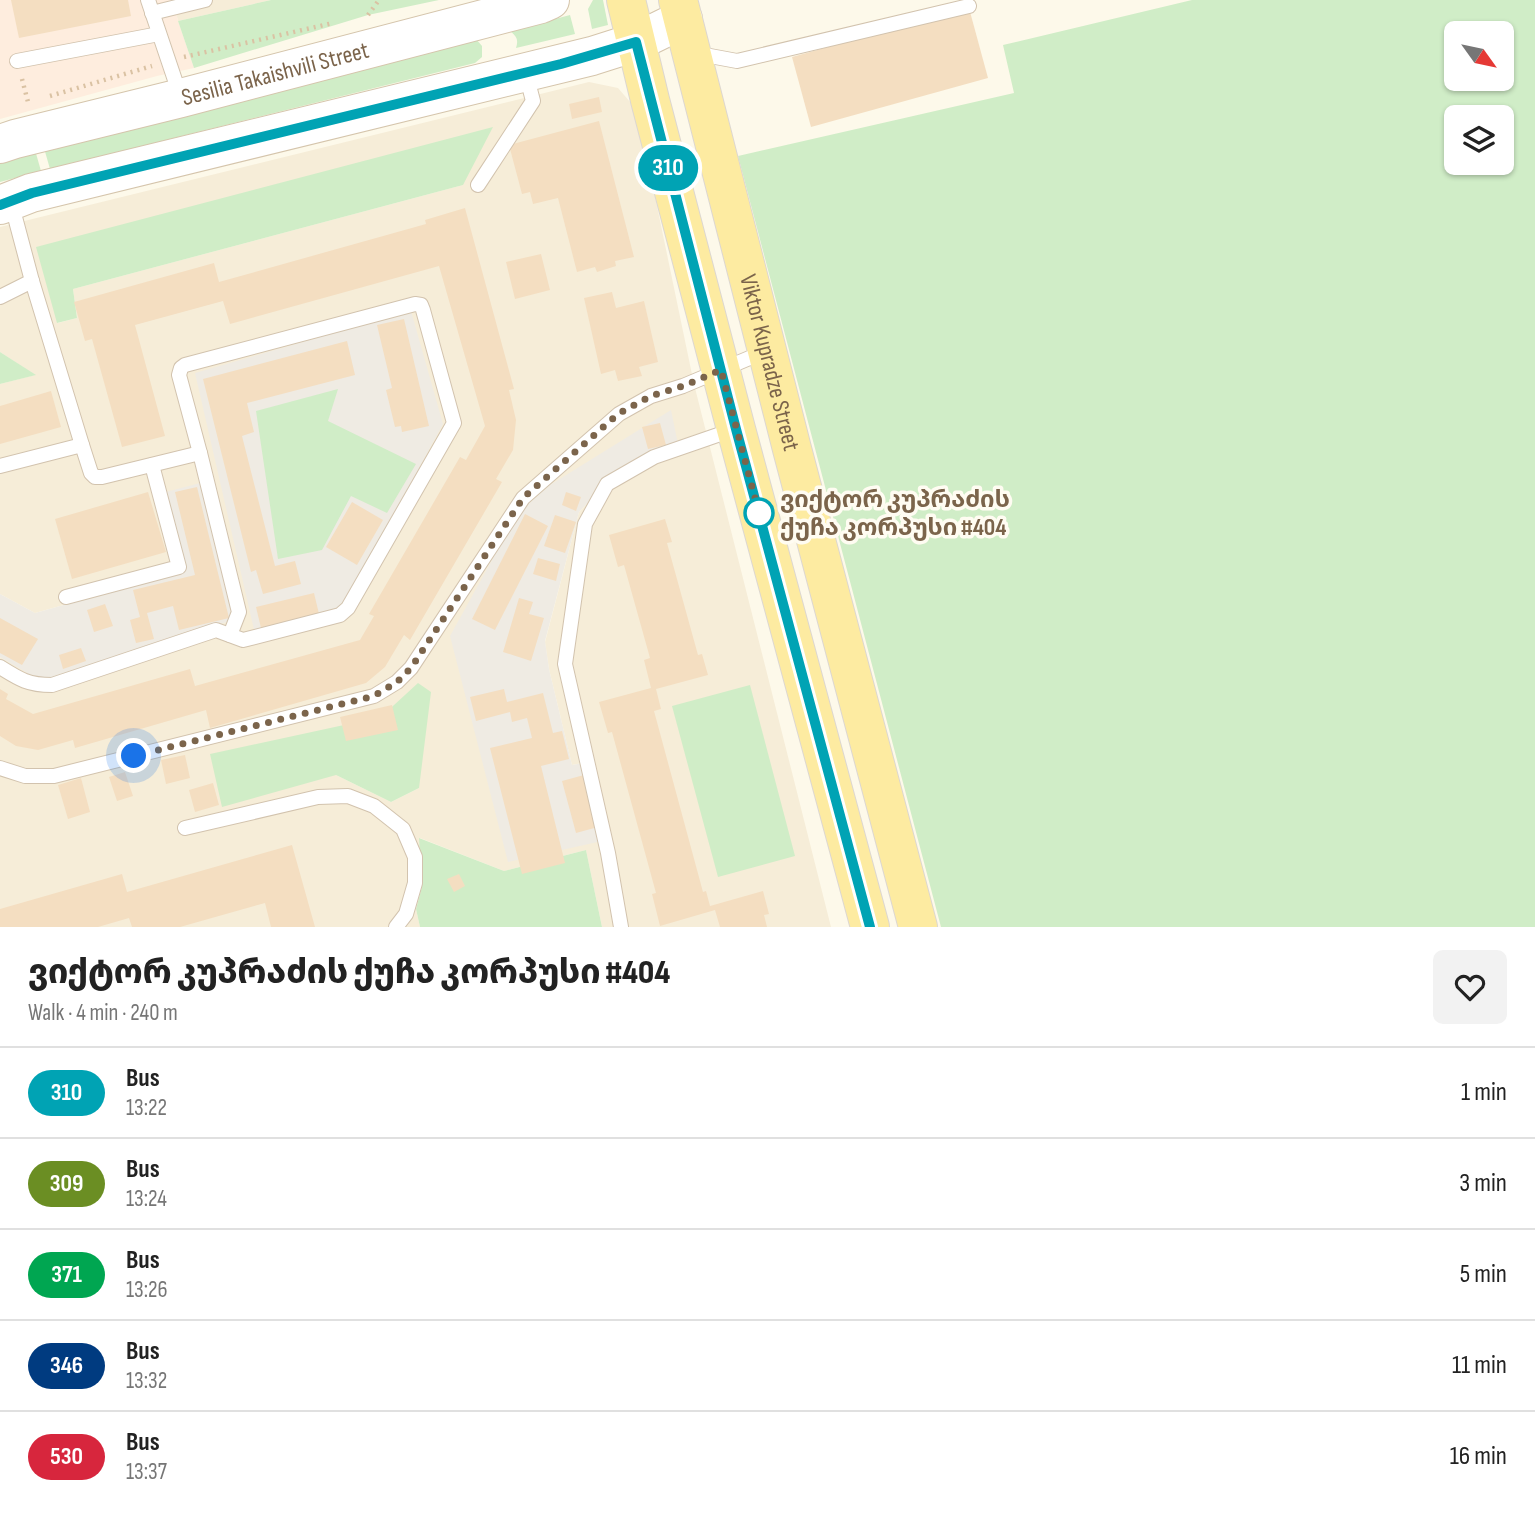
<!DOCTYPE html>
<meta charset="utf-8">
<style>
body{margin:0;font-family:"Sofia Sans Condensed","Noto Sans Georgian",sans-serif;background:#f2f2f2;color:#222;height:100vh;display:flex;flex-direction:column;font-size:26px;white-space:nowrap}
*{box-sizing:border-box;margin:0}
p{font-size:23px;color:#767676}
.icon{flex:none;width:38px;height:38px;fill:none;stroke:currentColor;stroke-width:2;stroke-linecap:round;stroke-linejoin:round}
.map{position:relative;height:927px;overflow:hidden}
.sheet{display:flex;flex-direction:column;background:#fff;flex:1}
.sheet>*{flex:none}
.badge{padding:0 14px;border-radius:23px;font-size:24px;line-height:46px}
.needle{width:46px;rotate:123deg}
.tools{position:absolute;left:1444px;top:21px;display:grid;gap:14px}
.tools a{display:grid;place-items:center;width:70px;height:70px;border-radius:10px;background:#fff;box-shadow:0 2px 5px #0004;font-size:35px}
.you{position:absolute;width:35px;height:35px;margin:-18px;border:5px solid #fff;border-radius:50%;background:#1a73e8;box-shadow:0 0 0 10px #1a73e833}
.map>.badge{position:absolute;translate:-50% -50%;box-shadow:0 0 0 4px #fff}
.round{display:grid;place-items:center;flex:none;width:74px;height:74px;border-radius:10px;background:#f2f2f2}
.headline{display:flex;align-items:center;justify-content:space-between;height:119px;padding:0 28px}
h1{font-size:33px;font-weight:800;line-height:52px}
ul{padding:0;list-style:none}
li{display:flex;align-items:center;gap:21px;height:91px;padding:0 28px;border-top:2px solid #e0e0e0}
li div{flex:1}
li b{display:block;font-size:26px}
li em{font-style:normal}
li .badge{min-width:77px;font-weight:700;text-align:center}
.map>svg:first-child{display:block}
</style>
<div class="map">
<svg width="1535" height="927" viewBox="0 0 1535 927">
<rect width="100%" height="100%" fill="#fdf9ea"/>
<g fill="#f6edd8" fill-rule="evenodd">
<path d="M173,0h98l-93,21z"/>
<path d="M589,82l29,6 19,22 57,274 137,543h-229l-16,-77 -82,21 -84,-33 2,49 -6,22 4,18h-420v-270l39,22 146,-108 -150,42 -35,-19v-210l35,-9 -35,-23v-125zM463,185l-390,104 4,29 -19,5 -21,-76zM614,475l-35,37 -34,130 4,27 23,96 10,-2 -73,99 41,-377zM336,775l83,13 -28,14z"/>
</g>
<path fill="#feedde" d="M0,0h173l5,21 16,47 -37,8 -157,43z"/>
<g fill="#efebe3">
<path d="M411,311l32,113 -87,161 -16,25 -85,24 -60,-261z"/>
<path d="M671,410l7,34 -64,31 -35,37 -34,129 4,28 23,96 11,-2 19,78 -94,21 -58,-226 68,-123 32,-28z"/>
<path d="M200,483l33,137 -176,58 -18,2 -39,-23v-63l35,19 150,-42 -19,-79z"/>
</g>
<g fill="#d0edc7" fill-rule="evenodd">
<path d="M271,0h168l-71,15 -174,53 -16,-47z"/>
<path d="M593,0h10l5,25 -16,4 -4,-20z"/>
<path d="M1192,0h343v927h-594l-203,-771 276,-63 -11,-48zM1456,33h46v46h-46zM1456,117h46v46h-46z"/>
<path d="M570,15l5,19 -59,14c3,-9 0,-12 -6,-17z"/>
<path d="M476,39l6,7v11l-7,6 -425,106 -6,-21z"/>
<path d="M493,127l-30,58 -390,104 4,29 -20,5 -21,-76z"/>
<path d="M35,150l6,21 -41,11v-23z"/>
<path d="M0,352l36,23 -36,9z"/>
<path d="M338,389l-10,32 88,43 -29,49 -36,-17 -29,54 -44,9 -22,-148z"/>
<path d="M418,683l13,9 -12,96 -28,14 -55,-27 -114,32 -12,-53 171,-37z"/>
<path d="M750,685l45,171 -77,21 -46,-171z"/>
<path d="M419,838l85,33 82,-21 16,77h-182l-4,-18 6,-22z"/>
</g>
<g fill="#f4dec1">
<path d="M11,0h117l3,16 -112,22z"/>
<path d="M969,8l19,70 -177,49 -19,-70z"/>
<path d="M599,97l3,15 -30,7 -3,-15z"/>
<path d="M599,121l35,136 -19,4 1,5 -19,6 -2,-5 -18,5 -19,-74 -25,6 -3,-12 -8,2 -13,-49z"/>
<path d="M465,208l49,181 -5,1 7,30 -3,30 -17,29 6,3 -92,158 -6,-5 -19,32 -19,16 -156,45 -4,-18 -131,38 -2,-8 -35,10 -22,-4 -16,-10v-47l8,5 -2,5 27,15 157,-45 5,17 165,-46 14,-24 -5,-2 91,-157 6,3 19,-34 -46,-160 -209,58 -7,-23 -88,24 30,111 -43,11 -30,-108 -7,2 -11,-39 140,-39 5,19 207,-58 -1,-4z"/>
<path d="M541,254l9,36 -35,9 -9,-37z"/>
<path d="M612,292l4,16 28,-7 14,61 -19,5 3,9 -24,5 -3,-11 -14,4 -17,-76z"/>
<path d="M404,319l25,107 -27,6 -1,-6 -6,1 -9,-37 6,-2 -15,-63z"/>
<path d="M347,341l8,34 -108,28 7,29 -12,4 33,130 20,-5 6,23 -38,10 -7,-24 -5,2 -48,-193z"/>
<path d="M51,391l10,36 -61,17v-38z"/>
<path d="M660,423l6,22 -18,4 -6,-22z"/>
<path d="M197,487l32,131 -50,12 -6,-24 -26,7 7,26 -18,4 -6,-23 10,-3 -7,-27 62,-15 -20,-83z"/>
<path d="M148,492l18,60 -94,27 -17,-60z"/>
<path d="M566,492l15,5 -5,14 -14,-6z"/>
<path d="M352,502l31,18 -26,45 -31,-18z"/>
<path d="M525,514l23,12 -53,104 -23,-11z"/>
<path d="M555,515l21,7 -11,31 -21,-7z"/>
<path d="M665,519l7,23 -5,1 31,112 4,-1 6,21 -52,14 5,20 -7,2 49,181 3,-1 4,15 53,-15 6,23 -5,1 3,12h-47l-5,-17 -55,16 -8,-32 4,-1 -44,-161 -4,1 -9,-31 52,-14 -7,-28 6,-2 -26,-93 -6,2 -9,-32z"/>
<path d="M538,558l22,6 -4,17 -23,-7z"/>
<path d="M314,593l5,21 -58,14 -5,-21z"/>
<path d="M519,598l14,4 -4,12 15,4 -13,43 -28,-9z"/>
<path d="M105,604l8,22 -19,6 -7,-22z"/>
<path d="M0,618l38,21 -16,26 -22,-12z"/>
<path d="M81,648l5,13 -23,8 -4,-14z"/>
<path d="M504,689l3,13 36,-9 10,40 9,-2 7,28 -28,7 24,97 -43,11 -32,-126 42,-10 -5,-20 -15,4 -2,-10 -34,9 -6,-24z"/>
<path d="M392,705l6,25 -52,11 -6,-24z"/>
<path d="M185,755l5,23 -24,6 -5,-24z"/>
<path d="M125,772l8,24 -16,5 -8,-24z"/>
<path d="M584,775l14,52 -22,6 -14,-52z"/>
<path d="M81,778l9,34 -22,7 -10,-34z"/>
<path d="M213,783l6,22 -24,7 -6,-22z"/>
<path d="M292,845l23,82h-44l-6,-24 -85,24h-48l-3,-9 -31,9h-98v-18l122,-35 5,18z"/>
<path d="M459,874l6,12 -11,6 -7,-13z"/>
</g>
<g fill="none" stroke-linecap="round" stroke-linejoin="round">
<g stroke="#d2c3ae" stroke-width="16">
<g id="lane">
<path d="M148,0l33,98"/>
<path d="M152,13l53,-13"/>
<path d="M694,53l43,8 232,-55"/>
<path d="M17,61l142,-27"/>
<path d="M478,185l55,-84 -7,-27"/>
<path d="M0,297l32,-16"/>
<path d="M200,453l39,159 -9,23"/>
<path d="M0,466l82,-21"/>
<path d="M66,597l113,-30 -27,-102"/>
<path d="M0,667c19,12 28,18 52,18l164,-55 27,10 97,-25 8,-7 106,-185 -31,-113 -2,-5 -6,-1 -230,61 -4,3 -2,7 21,78 -98,24h-7l-4,-4 -9,-28 -50,-164 -21,-79"/>
<path d="M0,768l25,8h29l320,-80 23,-14 14,-14 112,-170 96,-84 32,-18 32,-10 83,-35"/>
<path d="M185,828l133,-31 30,-1 26,10 29,23 12,28v26l-9,31 -10,13"/>
<path d="M621,927l-13,-74 -43,-189 20,-140 22,-40 47,-27 81,-28"/>
</g>
</g>
<g stroke="#d5c5ac" stroke-width="40">
<g id="secondary">
<path id="s1" d="M0,144l15,-5 166,-41 360,-94 9,-4"/>
<path d="M0,205l31,-12 561,-137 44,-14 47,-23"/>
</g>
</g>
<g stroke="#ddd7d0" stroke-width="40">
<g id="primary">
<path d="M626,0l24,100 86,329 134,498"/>
<path id="s2" d="M678,0l114,449 126,478"/>
</g>
</g>
<g stroke="#dac2a3" stroke-width="4.5" stroke-dasharray="2 5" stroke-linecap="butt">
<path d="M368,15l11,-15"/>
<path d="M184,57l149,-34"/>
<path d="M22,79l6,23"/>
<path d="M50,96l102,-30"/>
</g>
<use href="#lane" stroke="#fff" stroke-width="14"/>
<use href="#secondary" stroke="#fff" stroke-width="38"/>
<use href="#primary" stroke="#fdeba1" stroke-width="38"/>
</g>
<g fill="none" stroke-linecap="round" stroke-linejoin="round">
<g stroke="#fff" stroke-width="16">
<path id="line" d="M0,205l32,-12 529,-129 75,-22 100,387 134,498"/>
</g>
<use href="#line" stroke="#00a3b4" stroke-width="10"/>
<path stroke="#7b644b" stroke-width="7" stroke-dasharray="0 12.6" d="M134,756l240,-60 23,-14 14,-14 112,-170 95,-84 33,-18 32,-10 38,-16 38,143"/>
</g>
<circle fill="#fff" stroke="#00a3b4" stroke-width="3.5" cx="759" cy="513" r="14"/>
<g text-anchor="middle" stroke-width="7" stroke-linejoin="round" paint-order="stroke">
<g font-size="24" fill="#7b644b" stroke="#fffcf2">
<text dy="8" stroke="none"><textPath href="#s1" startOffset="284">Sesilia Takaishvili Street</textPath></text>
<text dy="8" stroke="none"><textPath href="#s2" startOffset="374">Viktor Kupradze Street</textPath></text>
</g>
<g font-size="24" font-weight="bold" fill="#7b644b" stroke="#fffcf2" text-anchor="start">
<text x="780" y="507">ვიქტორ კუპრაძის<tspan x="780" dy="28">ქუჩა კორპუსი #404</tspan></text>
</g>
</g>
</svg>
<div class="tools">
<a><svg class="needle" viewBox="-14 -14 28 28"><path d="M0-13l5 13h-10z" fill="#e53935"/><path d="M0 13l5-13h-10z" fill="#767676"/></svg></a>
<a><svg class="icon" aria-label="layers" viewBox="0 0 24 24"><path d="M12 4l9 5-9 5-9-5zM3 14l9 5 9-5"/></svg></a>
</div>
<div class="you" style="left:134px;top:756px"></div>
<b class="badge" style="left:668px;top:168px;background:#00a3b4;color:#fff">310</b>
</div>
<section class="sheet">
<div class="headline"><div><h1>ვიქტორ კუპრაძის ქუჩა კორპუსი #404</h1><p>Walk · 4 min · 240 m</p></div><a class="round"><svg class="icon" aria-label="heart" viewBox="0 0 24 24"><path d="M12 20l-8-8c-3-5 5-10 8-4 3-6 11-1 8 4z"/></svg></a></div>
<ul>
<li><span class="badge" style="background:#00a3b4;color:#fff">310</span><div><b>Bus</b><p>13:22</p></div><em>1 min</em></li>
<li><span class="badge" style="background:#6b8e23;color:#fff">309</span><div><b>Bus</b><p>13:24</p></div><em>3 min</em></li>
<li><span class="badge" style="background:#00a651;color:#fff">371</span><div><b>Bus</b><p>13:26</p></div><em>5 min</em></li>
<li><span class="badge" style="background:#003b80;color:#fff">346</span><div><b>Bus</b><p>13:32</p></div><em>11 min</em></li>
<li><span class="badge" style="background:#d7263d;color:#fff">530</span><div><b>Bus</b><p>13:37</p></div><em>16 min</em></li>
</ul>
</section>
